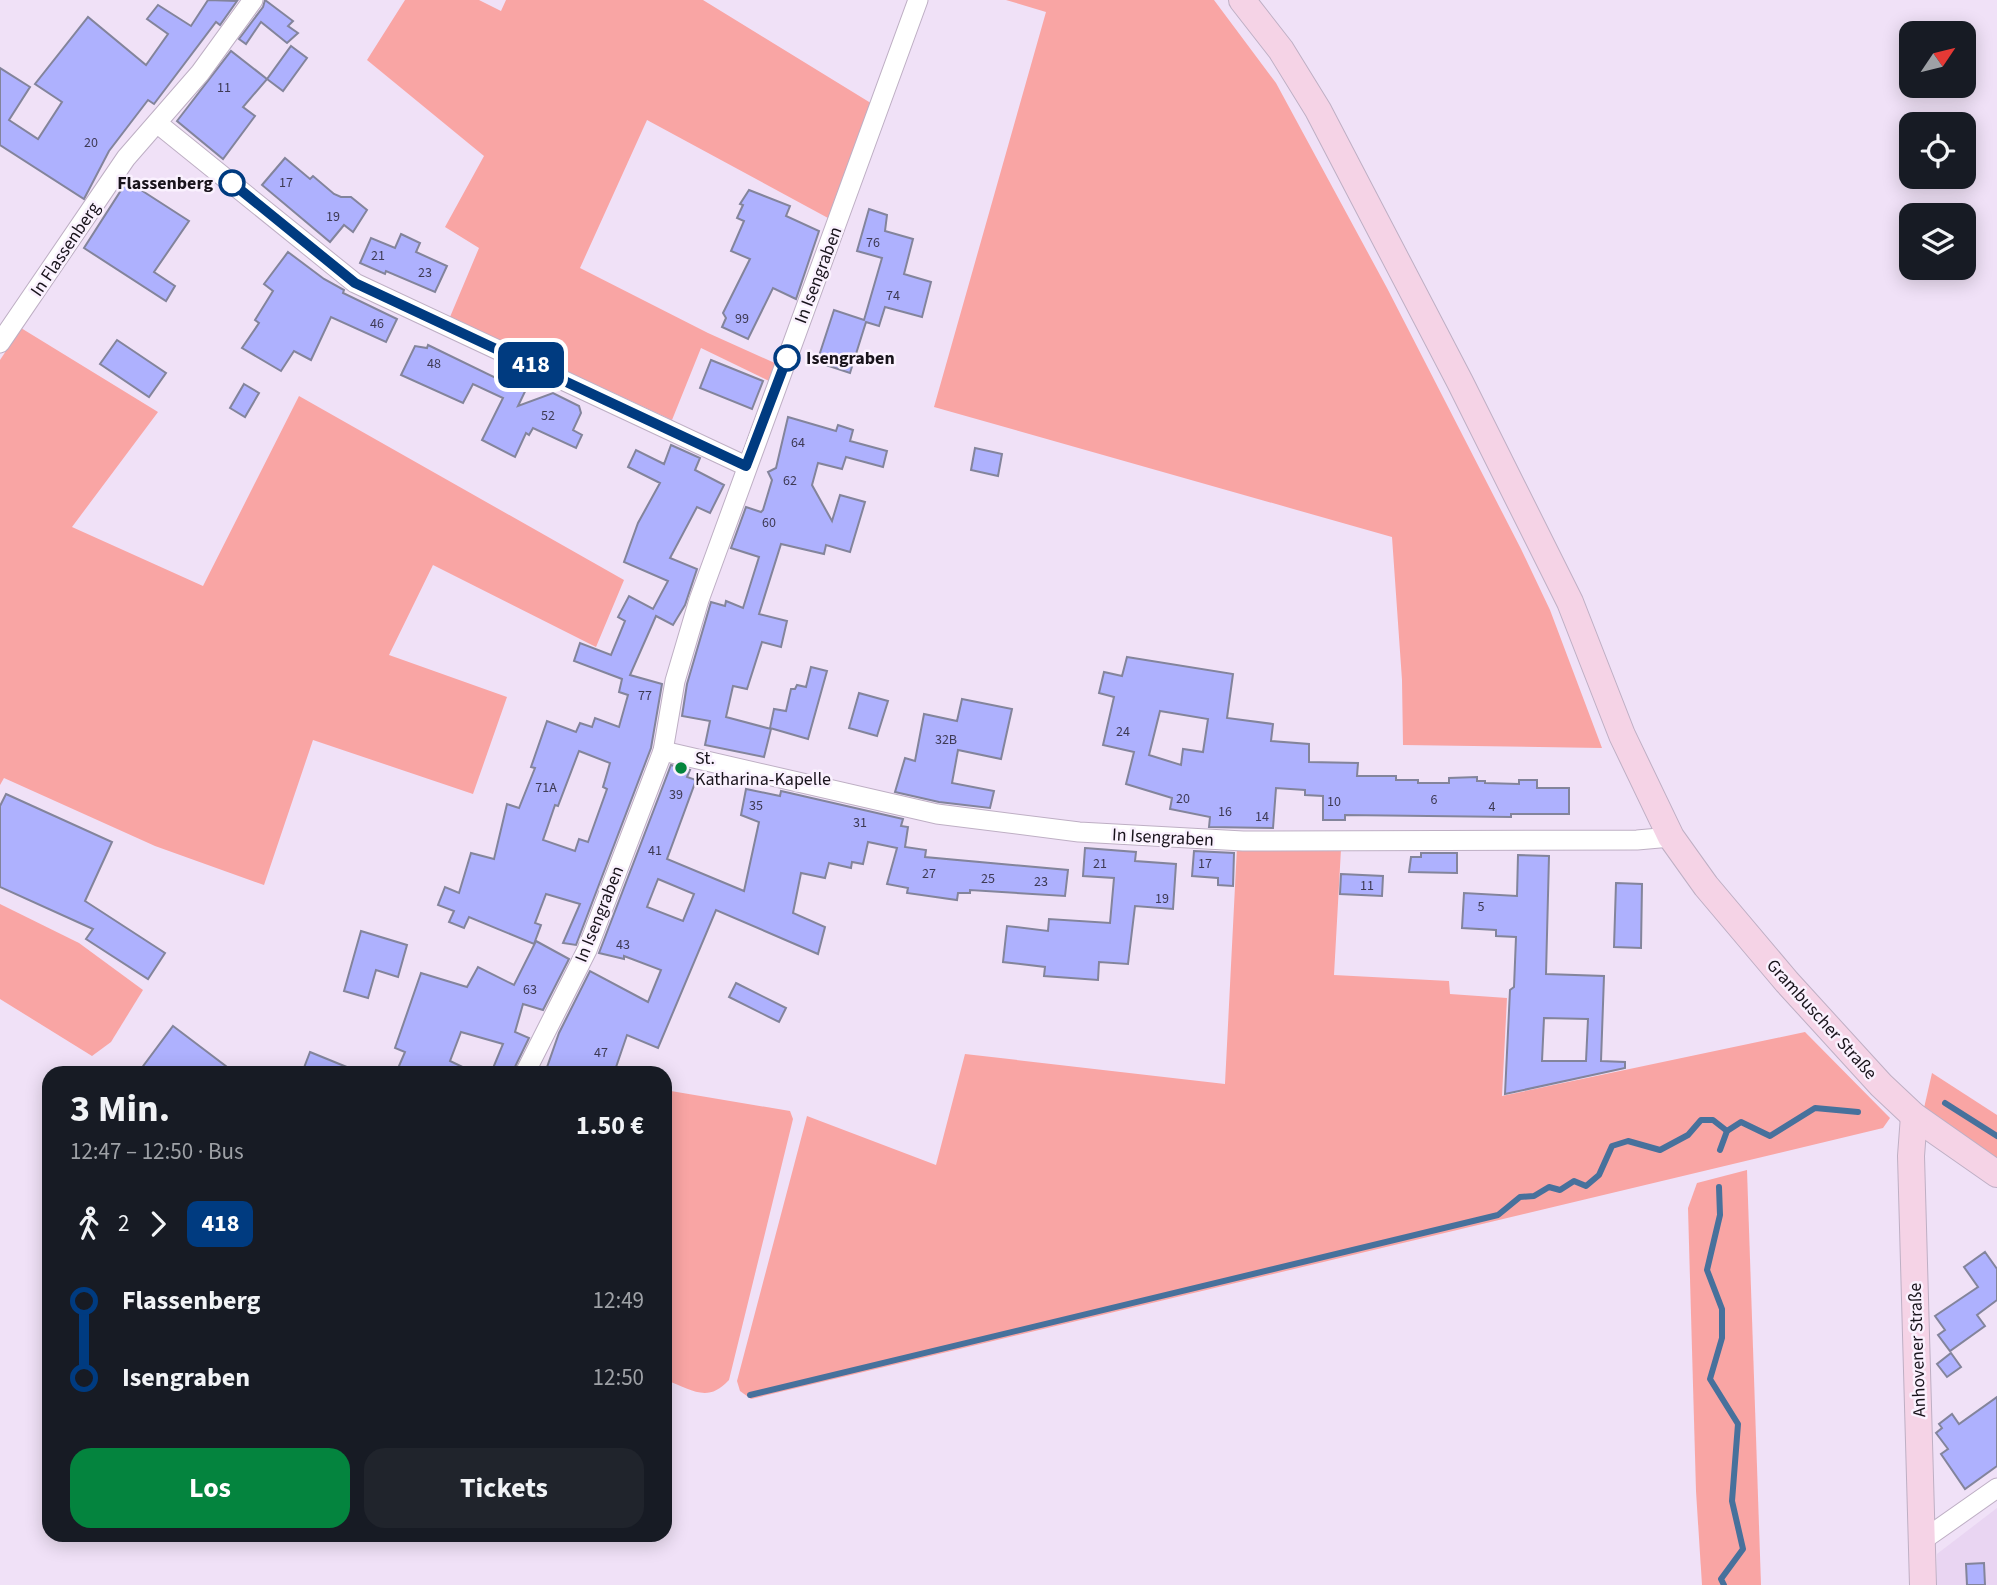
<!DOCTYPE html>
<html lang="de">
<meta charset="utf-8">
<style>
body{margin:0;font-family:"Source Sans 3",sans-serif;background:#20242c;color:#f1f3f6;height:100vh;display:flex;flex-direction:column;font-size:26px;white-space:nowrap}
*{box-sizing:border-box;margin:0}
p{font-size:23px;color:#9ea1a6}
.icon{flex:none;width:38px;height:38px;fill:none;stroke:currentColor;stroke-width:2;stroke-linecap:round;stroke-linejoin:round}
.map{position:relative;flex:1;overflow:hidden}
.details{position:absolute;left:42px;top:1066px;width:630px;height:476px;display:flex;flex-direction:column;background:#171b24;border-radius:21px;box-shadow:0 4px 18px #0003}
.details>*{flex:none}
.badge{padding:0 14px;border-radius:10px;font-size:24px;line-height:46px}
.needle{width:46px;rotate:55deg}
.buttons{position:absolute;left:1899px;top:21px;display:grid;gap:14px}
.buttons a{display:grid;place-items:center;width:77px;height:77px;border-radius:14px;background:#171b24;box-shadow:0 4px 18px #0003;font-size:35px}
.map>.badge{position:absolute;translate:-50% -50%;box-shadow:0 0 0 4px #fff}
.legs{display:flex;align-items:center;gap:10px;height:77px;padding:0 28px;font-size:23px}
.legs p{margin-inline-start:auto}
.headline{display:flex;align-items:center;justify-content:space-between;height:119px;padding:0 28px}
h1{font-size:38px;font-weight:700;line-height:52px}
.action{display:flex;gap:14px;margin-top:auto;padding:14px 28px}
.action a{flex:1;height:80px;border-radius:21px;background:#04843e;color:#fff;font-size:28px;font-weight:700;line-height:80px;text-align:center}
.action a+a{background:#20242c;color:#f1f3f6}
ul{padding:0 28px;list-style:none}
li{display:flex;align-items:center;gap:24px;height:77px;font-size:26px}
li i{display:grid;place-items:center;width:10px;height:100%;margin:0 9px;background:currentColor}
li i::after{content:'';width:18px;height:18px;margin:-9px;border:5px solid;border-radius:50%;background:#171b24}
li p{margin-inline-start:auto}
li:first-child i{background:linear-gradient(#0000 50%,currentColor 0)}
li:last-child i{background:linear-gradient(currentColor 50%,#0000 0)}
.map>svg:first-child{display:block}
</style>
<div class="map">
<svg width="1997" height="1585" viewBox="0 0 1997 1585">
<rect width="100%" height="100%" fill="#f0e1f7"/>
<path fill="#e9d5f2" d="M1997,1508v77h-60v-31z"/>
<g fill="#f9a5a4">
<path d="M405,0h74l22,11 5,-11h197l171,105 -46,113 -181,-98 -67,148 128,65 69,31 -8,17 -68,-33 -29,72 -222,-103 29,-69 -34,-21 39,-71 -117,-96z"/>
<path d="M1006,0h208l62,83 111,205 134,261 29,61 52,138 -199,-3 -1,-65 -10,-143 -458,-130 112,-395z"/>
<path d="M21,328l137,84 -86,115 131,59 96,-190 325,184 -28,67 -163,-82 -44,90 118,42 -34,97 -160,-54 -49,145 -109,-39 -151,-68 -4,7v-425z"/>
<path d="M1237,847l104,2 -7,126 115,6 1,13 57,4 -5,98 303,-64 85,86 -7,10 -1132,271 -11,-8 -3,-10 70,-265 129,49 29,-111 260,30z"/>
<path d="M0,904l79,39 64,47 -32,52 -19,14 -92,-57z"/>
<path d="M1932,1073l65,42v48l-73,-55z"/>
<path d="M665,1090l125,21 3,8 -64,261c-22,24 -37,9 -64,0z"/>
<path d="M1747,1170l14,415h-59l-6,-94 -8,-283 9,-25z"/>
</g>
<g fill="none" stroke-linecap="round" stroke-linejoin="round">
<g stroke="#47719c" stroke-width="6">
<path d="M1945,1103l52,33"/>
<path d="M1720,1150l7,-19 14,-9 29,14 45,-28 43,4"/>
<path d="M1719,1187l1,28 -13,55 15,39v29l-12,41 28,45 -6,77 11,48 -22,30 3,6"/>
<path d="M750,1395l748,-180 22,-18 14,-1 15,-9 11,3 14,-9 12,5 13,-11 13,-29 16,-5 32,9 28,-15 13,-15h12l14,11"/>
</g>
</g>
<g fill="#aeb1fe" stroke="#83849b" stroke-width="2" fill-rule="evenodd">
<path d="M208,0l29,1 -17,24 -4,-3 -62,82 -6,-4 -39,51 -25,48 -84,-54v-77l30,19 -21,33 29,19 24,-37 -27,-18 53,-67 58,48 22,-31 -21,-15 11,-14 33,21z"/>
<path d="M265,0l28,21 -5,5 10,7 -11,10 -26,-21 -15,22 -7,-5 24,-32z"/>
<path d="M291,46l16,12 -24,33 -16,-12 -24,28 12,9 -32,43 -46,-38 54,-70 36,28z"/>
<path d="M285,158l25,21 3,-3 21,18 7,3h10l16,13 -14,22 -9,-7 -14,17 -68,-57z"/>
<path d="M127,181l62,40 -35,51 21,14 -9,15 -82,-53z"/>
<path d="M749,190l41,16 -4,10 33,15 -23,68 -23,-11 -25,51 -26,-12 4,-9 -3,-5 27,-54 -19,-8 13,-30 -7,-3 6,-13 -3,-1z"/>
<path d="M869,209l18,6 -2,16 28,8 -9,35 27,8 -9,35 -37,-10 -6,19 -13,-4 -16,51 -33,-11 17,-52 30,10 18,-62 -25,-7z"/>
<path d="M401,234l19,9 -4,9 31,14 -12,26 -49,-21 -1,3 -25,-11 11,-25 24,10z"/>
<path d="M288,252l36,27 20,11 -1,3 54,26 -11,23 -55,-25 -20,43 -17,-9 -13,20 -39,-23 17,-25 -4,-3 18,-29 -9,-7z"/>
<path d="M117,340l49,33 -17,24 -49,-33z"/>
<path d="M428,345l78,38 5,-11 20,7 -13,27 35,-13 26,13 2,7 -8,17 9,5 -6,13 -43,-20 -4,7 -3,-2 -11,24 -33,-17 21,-42 -30,-14 -10,19 -62,-28 14,-29 12,2z"/>
<path d="M711,360l52,21 -11,28 -52,-21z"/>
<path d="M244,384l15,9 -14,24 -15,-9z"/>
<path d="M788,417l48,14 2,-6 15,5 -3,11 37,10 -4,16 -37,-10 -4,12 -24,-6 -6,22 20,36 8,-26 25,7 -15,50 -24,-7 -2,9 -43,-10 -22,70 28,7 -6,26 -19,-5 -15,47 -14,-3 -7,31 45,12 -7,28 -59,-12 5,-24 -28,-5 5,-32 24,-82 14,4 1,-5 17,7 16,-51 -28,-9 15,-41 15,5 2,-2 9,-30 -4,-8 8,-4z"/>
<path d="M671,445l29,13 -5,12 29,15 -14,28 -13,-6 -27,51 27,11 -12,36 -12,20 -17,-9 -26,59 32,9 -11,64 -75,197 -13,-2 17,-39 -34,-10 -11,29 6,2 -7,19 -65,-27 -5,11 -15,-6 5,-11 -16,-6 7,-18 14,6 12,-40 23,6 13,-55 12,4 16,-40 -4,-1 16,-46 29,11 4,-9 12,4 3,-9 24,9 9,-32 -9,-3 3,-13 -48,-18 6,-18 31,12 14,-34 -7,-4 11,-21 24,13 15,-28 -44,-19 14,-39 22,-40 -32,-16 8,-17 28,14zM579,751l31,12 -7,24 4,2 -19,53 -9,-3 -4,12 -32,-11 12,-35 3,1z"/>
<path d="M975,448l27,6 -4,22 -27,-6z"/>
<path d="M1127,657l106,17 -6,44 46,6 -2,17 38,3v18l49,1 -1,13h39v4h22v3h31v-5l28,-1v4h8v2l34,1v-4h18v8h32v26h-58v3l-166,-2v5h-22v-24l-18,-1v-5l-29,-2 -3,40 -64,-1 1,-10 -40,-8 2,-11 -46,-14 8,-32 -31,-7 11,-48 -15,-4 5,-21 18,4zM1160,711l48,8 -5,33 -20,-3 -2,16 -32,-10z"/>
<path d="M811,667l16,4 -19,68 -38,-11 4,-19 12,2 5,-22h4l2,-4 9,2z"/>
<path d="M859,693l29,8 -11,35 -28,-8z"/>
<path d="M962,699l50,10 -11,50 -43,-9 -6,33 42,8 -4,17 -51,-6 -44,-10 10,-34 10,3 9,-47 33,7z"/>
<path d="M671,765l19,5 -3,7 9,3 -29,79 77,32 15,-69 -18,-7 5,-26 34,7 1,-5 122,28 -2,7 7,1 -3,20 21,3 -1,7 143,13 -3,26 -95,-6v3h-12l-1,7 -50,-7 1,-5 -21,-4 10,-36 -29,-6 -5,22 -11,-2 -1,6 -22,-5 -4,15 -24,-5 -8,40 32,14 -7,27 -102,-44 -58,138 -31,-13 -13,38h-69l14,-40 31,-62 58,31 13,-32 -37,-14v3l-25,-6zM658,879l36,15 -11,27 -36,-14z"/>
<path d="M6,794l106,48 -27,59 80,52 -17,26 -62,-40 7,-10 -93,-42v-81z"/>
<path d="M1085,848l51,4 -1,9 41,3 -3,45 -38,-3 -7,58 -29,-2 -1,18 -54,-4 1,-9 -42,-5 4,-36 41,5 1,-12 61,4 4,-45 -31,-2z"/>
<path d="M1194,851l40,2 -1,33 -15,-1v-7l-26,-2z"/>
<path d="M1421,853h36v20l-48,-1 2,-15h10z"/>
<path d="M1518,855l31,1 -3,118 58,2 -3,85 24,1v6l-120,26 5,-104 4,-3 2,-50 -20,-1v-6l-34,-2 2,-35 53,3zM1544,1018l44,1 -2,42h-44z"/>
<path d="M1341,874l42,2 -1,20 -42,-2z"/>
<path d="M1616,883l26,1 -1,64 -27,-1z"/>
<path d="M361,931l46,14 -9,32 -22,-7 -8,28 -24,-7z"/>
<path d="M536,941l33,18 -26,51 -20,-6 -8,28 14,6 -17,35h-21l12,-29 -42,-12 -11,29 25,12h-79l9,-21 -10,-4 26,-75 46,14 11,-20 36,18z"/>
<path d="M736,983l50,25 -7,14 -50,-25z"/>
<path d="M173,1026l62,47h-97z"/>
<path d="M310,1052l49,20v1h-57z"/>
<path d="M1985,1252l12,17v31l-20,15 8,11 -35,25 -12,-16 7,-5 -10,-14 43,-29 -14,-20z"/>
<path d="M1951,1353l10,14 -14,10 -10,-13z"/>
<path d="M1997,1397v69l-32,23 -24,-35 7,-5 -12,-16 6,-5 -3,-4 13,-10 7,10z"/>
<path d="M1984,1563l1,22h-18l-1,-21z"/>
</g>
<g fill="none" stroke-linecap="round" stroke-linejoin="round">
<g stroke="#beafc4" stroke-width="21">
<g id="street">
<path d="M157,123l198,160 391,183"/>
<path d="M0,343l126,-185 74,-85 53,-73"/>
<path d="M663,751l274,63 142,18 164,9 394,-1 34,-3"/>
<path d="M525,1073l62,-123 76,-199 12,-70 24,-81 219,-600"/>
<path d="M1923,1540l74,-52"/>
</g>
</g>
<g stroke="#beafc4" stroke-width="28">
<g id="secondary">
<path d="M1242,0l39,50 37,60 142,272 110,220 52,133 49,102 35,49 81,96 94,103 33,31 83,58"/>
<path d="M1914,1116l-3,40 12,429"/>
</g>
</g>
<use href="#street" stroke="#fff" stroke-width="19"/>
<use href="#secondary" stroke="#f5d3e6" stroke-width="26"/>
</g>
<g fill="none" stroke-linecap="round" stroke-linejoin="round">
<g stroke="#fff" stroke-width="16">
<path id="line-1" d="M232,183l123,100 391,183 41,-108"/>
</g>
<use href="#line-1" stroke="#003b80" stroke-width="10"/>
</g>
<g fill="#fff" stroke="#003b80" stroke-width="3.5">
<circle cx="232" cy="183" r="12"/>
<circle cx="787" cy="358" r="12"/>
</g>
<circle fill="#04843e" stroke="#faf1fe" stroke-width="2.5" cx="681" cy="768" r="7"/>
<g text-anchor="middle" stroke-width="5" stroke-linejoin="round" paint-order="stroke">
<g font-size="14" fill="#3e3a54">
<text x="224" y="92">11</text>
<text x="91" y="147">20</text>
<text x="286" y="187">17</text>
<text x="333" y="221">19</text>
<text x="873" y="247">76</text>
<text x="378" y="260">21</text>
<text x="425" y="277">23</text>
<text x="893" y="300">74</text>
<text x="742" y="323">99</text>
<text x="377" y="328">46</text>
<text x="434" y="368">48</text>
<text x="548" y="420">52</text>
<text x="798" y="447">64</text>
<text x="790" y="485">62</text>
<text x="769" y="527">60</text>
<text x="645" y="700">77</text>
<text x="1123" y="736">24</text>
<text x="946" y="744">32B</text>
<text x="546" y="792">71A</text>
<text x="676" y="799">39</text>
<text x="1183" y="803">20</text>
<text x="1434" y="804">6</text>
<text x="1334" y="806">10</text>
<text x="756" y="810">35</text>
<text x="1492" y="811">4</text>
<text x="1225" y="816">16</text>
<text x="1262" y="821">14</text>
<text x="860" y="827">31</text>
<text x="655" y="855">41</text>
<text x="1100" y="868">21</text>
<text x="1205" y="868">17</text>
<text x="929" y="878">27</text>
<text x="988" y="883">25</text>
<text x="1041" y="886">23</text>
<text x="1367" y="890">11</text>
<text x="1162" y="903">19</text>
<text x="1481" y="911">5</text>
<text x="623" y="949">43</text>
<text x="530" y="994">63</text>
<text x="601" y="1057">47</text>
</g>
<g font-size="18" font-weight="bold" fill="#18131b" stroke="#faf1fe" text-anchor="end">
<text x="213" y="189">Flassenberg</text>
<text x="806" y="364" text-anchor="start">Isengraben</text>
</g>
<g font-size="18" fill="#18131b" stroke="#faf1fe">
<text transform="translate(65 249) rotate(-56)" y="6">In Flassenberg</text>
<text transform="translate(818 275) rotate(-69)" y="6">In Isengraben</text>
<text transform="translate(1163 837) rotate(3)" y="6">In Isengraben</text>
<text transform="translate(599 914) rotate(-68)" y="6">In Isengraben</text>
<text transform="translate(1822 1019) rotate(48)" y="6">Grambuscher Straße</text>
<text transform="translate(1917 1350) rotate(-92)" y="6">Anhovener Straße</text>
</g>
<g font-size="18" fill="#18131b" stroke="#faf1fe" text-anchor="start">
<text x="695" y="764">St.<tspan x="695" dy="21">Katharina-Kapelle</tspan></text>
</g>
</g>
</svg>
<div class="buttons">
<a><svg class="needle" viewBox="-14 -14 28 28"><path d="M0-13l5 13h-10z" fill="#e53935"/><path d="M0 13l5-13h-10z" fill="#9ea1a6"/></svg></a>
<a><svg class="icon" aria-label="locate" viewBox="0 0 24 24"><circle cx="12" cy="12" r="6"/><path d="M12 2v4M12 18v4M2 12h4M18 12h4"/></svg></a>
<a><svg class="icon" aria-label="layers" viewBox="0 0 24 24"><path d="M12 4l9 5-9 5-9-5zM3 14l9 5 9-5"/></svg></a>
</div>
<b class="badge" style="left:531px;top:365px;background:#003b80;color:#fff">418</b>
<section class="details">
<div class="headline"><div><h1>3 Min.</h1><p>12:47 – 12:50 · Bus</p></div><b>1.50 €</b></div>
<div class="legs"><svg class="icon" aria-label="walk" viewBox="0 0 24 24"><circle cx="13" cy="4" r="2"/><path d="M13 8l-2 6 4 7M11 14l-3 7M7 12l3-4h3l4 4"/></svg>2<svg class="icon" aria-label="forward" viewBox="0 0 24 24"><path d="M9 5l7 7-7 7"/></svg><b class="badge" style="background:#003b80;color:#fff">418</b></div>
<ul>
<li><i style="color:#003b80"></i><b>Flassenberg</b><p>12:49</p></li>
<li><i style="color:#003b80"></i><b>Isengraben</b><p>12:50</p></li>
</ul>
<div class="action"><a>Los</a><a>Tickets</a></div>
</section>
</div>
